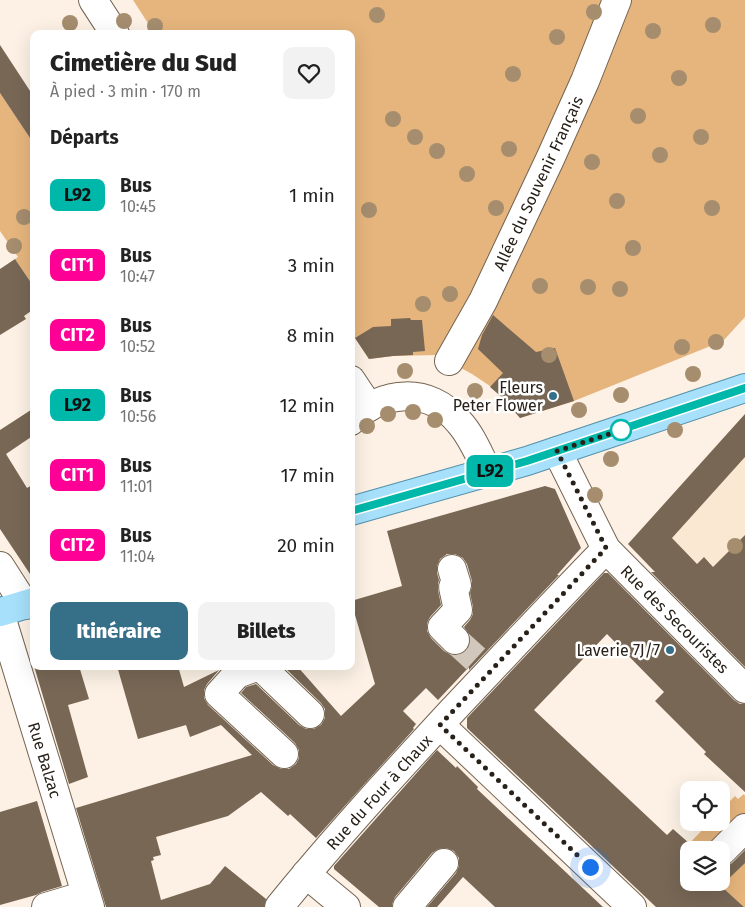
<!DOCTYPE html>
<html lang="fr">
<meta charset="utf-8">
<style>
body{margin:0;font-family:"Fira Sans",sans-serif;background:#f2f2f2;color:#222;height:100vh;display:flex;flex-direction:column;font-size:19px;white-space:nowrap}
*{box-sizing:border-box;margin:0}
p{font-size:16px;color:#767676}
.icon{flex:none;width:28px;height:28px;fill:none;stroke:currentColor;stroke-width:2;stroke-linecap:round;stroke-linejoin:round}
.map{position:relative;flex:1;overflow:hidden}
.panel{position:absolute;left:30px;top:30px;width:325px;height:640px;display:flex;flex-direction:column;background:#fff;border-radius:10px;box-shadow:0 5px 20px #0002}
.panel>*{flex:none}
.badge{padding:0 10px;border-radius:8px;font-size:18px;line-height:32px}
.fabs{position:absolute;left:680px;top:781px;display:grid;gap:10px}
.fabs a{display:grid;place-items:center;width:50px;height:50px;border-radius:10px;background:#fff;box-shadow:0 5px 20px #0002;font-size:25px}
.you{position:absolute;width:25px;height:25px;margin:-12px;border:4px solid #fff;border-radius:50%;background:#1a73e8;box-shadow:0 0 0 8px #1a73e833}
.map>.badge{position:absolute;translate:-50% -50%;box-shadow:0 0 0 2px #fff}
h2{padding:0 20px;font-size:19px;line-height:45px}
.round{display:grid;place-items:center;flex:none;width:52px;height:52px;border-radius:10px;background:#f2f2f2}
.summary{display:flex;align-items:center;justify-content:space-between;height:85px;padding:0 20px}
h1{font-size:24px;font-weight:800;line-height:38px}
.primary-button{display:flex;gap:10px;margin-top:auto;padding:10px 20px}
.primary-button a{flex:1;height:58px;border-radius:10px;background:#366f88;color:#fff;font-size:20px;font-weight:800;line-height:58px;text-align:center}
.primary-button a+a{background:#f2f2f2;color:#222}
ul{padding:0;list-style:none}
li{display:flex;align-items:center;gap:15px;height:70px;padding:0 20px}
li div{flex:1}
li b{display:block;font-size:19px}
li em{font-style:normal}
li .badge{min-width:55px;font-weight:700;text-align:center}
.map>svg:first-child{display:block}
</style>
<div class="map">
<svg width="745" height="907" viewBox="0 0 745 907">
<rect width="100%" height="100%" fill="#fcf1e4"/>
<path fill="#fbe8d2" d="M745,418v244l-117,-118 111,-124z"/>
<g fill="#e6b57d">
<path d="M133,0h612v317l-22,24 -149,60 -54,17 -17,-20 -13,-12 -18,-12 -35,-19 -44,1 -24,3 -18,-27v-298h-196z"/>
<path d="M0,93l34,51v143l-19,-28 3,-2 -18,-26z"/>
<path d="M744,794l1,2v17l-38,37h-24l26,-27 12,-1v-12l14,-14 3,3z"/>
<path d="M745,862v45h-1l-23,-21z"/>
</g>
<g fill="#786755" fill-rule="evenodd">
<path d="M0,45l34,52v47l-34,-51z"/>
<path d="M15,259l19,28v22l-10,7 2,3 -26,16v-66z"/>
<path d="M493,315l43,37 19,-4 19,53 -54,17 -16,-19 -14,-12 13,-14 -25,-24 4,-14z"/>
<path d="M410,318l1,2h11l3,31 -12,1v3l-20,1 -24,3 -14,-21 18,-11 18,-1v-7z"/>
<path d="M34,408v27l-28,19 21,34 7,-4v96l-34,-51v-99z"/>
<path d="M745,414v43l-73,81 25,26 7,-7 9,10 32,-32v132l-94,-95h4l-27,-28z"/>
<path d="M545,486l10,3 26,59 -24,27h2l-90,95v-3l-31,33 -12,-12 -23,23 13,13 -3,4 1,1 -98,109 -26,-24 -2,2 -27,-24 -33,24 -72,21 5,18 -8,2 1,3 -3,1 10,39 49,-16 15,-18 41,33 -2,8h-158l-30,-99 176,-53 -31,-30 -31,12 -4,-12 -48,14 -21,-73h61l6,21 35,-17 -12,14 -3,6v8l4,7 65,60 8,4h8l7,-5 3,-6v-8l-4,-7 -54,-50 5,-6 10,-3 43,41 7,4h8l7,-4 4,-7v-9l-4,-6 -38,-37h14l44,50 34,-32 -24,-83 51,-15 -15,-55zM447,554h8l8,4 4,6 5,17v6l-2,6 3,14v7l-3,6 -6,7 6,9v8l-4,7 -7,4h-8l-7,-4 -13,-13 -4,-7v-8l3,-6 11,-12 -3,-15v-6l1,-4 -2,-7v-7l3,-7z"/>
<path d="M604,573h4l126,127 6,4h5v88l-41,-38 2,-2 -51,-51 9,-9 -57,-58 -73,76 133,125 6,-6 24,21h-8v32h32v-15h5l6,-4 13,-13v13l-24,23 23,21h-88l-189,-179v-10z"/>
<path d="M34,666h45l10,33 -21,6 20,72 -19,7z"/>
<path d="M437,750l19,18 1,-2 21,21 -1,2 126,118h-108l-32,-30 -26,30h-10l29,-34 3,-7v-8l-5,-7 -8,-3 -8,1 -6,4 -37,44 -3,7v3h-13l-45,-38v-3z"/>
<path d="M37,801l25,85 -20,6 -6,3 -36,10v-93z"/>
</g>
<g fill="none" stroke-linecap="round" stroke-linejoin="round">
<path stroke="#d2c7bb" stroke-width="28" stroke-dasharray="28 14" stroke-linecap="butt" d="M455,640l22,20"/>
<g stroke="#746452" stroke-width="30">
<g id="minor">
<path d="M93,0l22,34"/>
<path d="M449,361l34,-60 67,-142 35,-78 32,-81"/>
<path d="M351,380l18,27"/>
<path d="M351,421c32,-31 78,-35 108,1 13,14 20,33 29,50"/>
<path d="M557,451l49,98 139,140"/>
<path d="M0,566l25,39"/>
<path d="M452,569l5,16 -4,2 5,23 -16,17 13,13"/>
<path d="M0,613l90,294"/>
<path d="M259,666l-22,8 -18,20 65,60"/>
<path d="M260,666l50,48"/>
<path d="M440,725l192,182"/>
<path d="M721,852l24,-24"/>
<path d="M306,874l40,33"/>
<path d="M46,907l40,-12"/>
<path d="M279,907c55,-68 114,-132 173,-196 51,-54 102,-109 154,-162"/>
<path d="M407,907l37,-44"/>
</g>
</g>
<g stroke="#5490aa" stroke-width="30">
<g id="major">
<path d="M351,511l176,-50 218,-73"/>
<path d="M0,612l34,-10"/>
</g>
</g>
<use href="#minor" stroke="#fff" stroke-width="28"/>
<use href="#major" stroke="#a6e0fb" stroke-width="28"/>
</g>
<g fill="#a58d6e">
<circle cx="594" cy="12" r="8"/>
<circle cx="377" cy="15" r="8"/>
<circle cx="124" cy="21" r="8"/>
<circle cx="70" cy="23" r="8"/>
<circle cx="713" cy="25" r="8"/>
<circle cx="155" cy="26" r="8"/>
<circle cx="653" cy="31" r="8"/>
<circle cx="557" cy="37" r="8"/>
<circle cx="513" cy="74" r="8"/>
<circle cx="679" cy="78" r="8"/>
<circle cx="638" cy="116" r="8"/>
<circle cx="393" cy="119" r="8"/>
<circle cx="415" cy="137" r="8"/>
<circle cx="701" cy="137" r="8"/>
<circle cx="509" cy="149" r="8"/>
<circle cx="437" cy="151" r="8"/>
<circle cx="660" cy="155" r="8"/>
<circle cx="592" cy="162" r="8"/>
<circle cx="467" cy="174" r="8"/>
<circle cx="617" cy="201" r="8"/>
<circle cx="496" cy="208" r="8"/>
<circle cx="712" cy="208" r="8"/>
<circle cx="369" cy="210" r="8"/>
<circle cx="24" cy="217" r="8"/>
<circle cx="14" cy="246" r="8"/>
<circle cx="633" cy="248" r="8"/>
<circle cx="540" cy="286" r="8"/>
<circle cx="588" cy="287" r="8"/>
<circle cx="620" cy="289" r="8"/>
<circle cx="450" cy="294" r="8"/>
<circle cx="423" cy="304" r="8"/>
<circle cx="716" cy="342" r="8"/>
<circle cx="682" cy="347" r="8"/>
<circle cx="549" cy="355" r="8"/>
<circle cx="405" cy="371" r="8"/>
<circle cx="693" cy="374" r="8"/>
<circle cx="475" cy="391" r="8"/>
<circle cx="621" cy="395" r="8"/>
<circle cx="579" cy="410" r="8"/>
<circle cx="413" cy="412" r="8"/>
<circle cx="388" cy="414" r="8"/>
<circle cx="435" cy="420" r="8"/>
<circle cx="367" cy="426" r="8"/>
<circle cx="675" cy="430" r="8"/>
<circle cx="611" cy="459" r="8"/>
<circle cx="595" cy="495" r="8"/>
<circle cx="735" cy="546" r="8"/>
</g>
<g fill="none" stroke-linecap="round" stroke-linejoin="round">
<g stroke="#fff" stroke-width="11">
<path id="line" d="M351,511l176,-50 218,-73"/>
</g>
<use href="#line" stroke="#00b8aa" stroke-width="8"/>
<path stroke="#282119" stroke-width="5" stroke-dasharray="0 9" d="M590,867l-150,-142 166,-177 -49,-97 64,-21"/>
</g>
<g fill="#366f88" stroke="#fff" stroke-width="2">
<circle cx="553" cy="396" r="5"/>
<circle cx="670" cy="650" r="5"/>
</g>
<circle fill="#fff" stroke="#00b8aa" stroke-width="2.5" cx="621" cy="430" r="10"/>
<g text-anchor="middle" stroke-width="5" stroke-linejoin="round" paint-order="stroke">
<g font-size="16" fill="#282119" stroke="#fff">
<text transform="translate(538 183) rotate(-65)" y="6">Allée du Souvenir Français</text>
<text transform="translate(675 619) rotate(45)" y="6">Rue des Secouristes</text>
<text transform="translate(45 760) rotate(73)" y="6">Rue Balzac</text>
<text transform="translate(379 792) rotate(-48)" y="6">Rue du Four à Chaux</text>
</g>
<g font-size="16" fill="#282119" stroke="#fff" text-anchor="end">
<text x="543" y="393">Fleurs<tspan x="543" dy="18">Peter Flower</tspan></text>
<text x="660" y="656">Laverie 7J/7</text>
</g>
</g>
</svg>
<div class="fabs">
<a><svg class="icon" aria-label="locate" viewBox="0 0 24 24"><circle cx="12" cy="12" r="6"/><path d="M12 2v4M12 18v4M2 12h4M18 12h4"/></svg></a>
<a><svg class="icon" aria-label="layers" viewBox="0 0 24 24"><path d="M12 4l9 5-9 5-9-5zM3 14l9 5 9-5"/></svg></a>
</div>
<div class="you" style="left:590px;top:867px"></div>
<b class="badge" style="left:490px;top:471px;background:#00b8aa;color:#111">L92</b>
<section class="panel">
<div class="summary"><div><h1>Cimetière du Sud</h1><p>À pied · 3 min · 170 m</p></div><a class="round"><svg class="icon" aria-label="heart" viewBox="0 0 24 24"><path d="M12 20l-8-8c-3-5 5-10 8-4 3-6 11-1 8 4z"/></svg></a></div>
<h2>Départs</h2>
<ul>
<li><span class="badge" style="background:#00b8aa;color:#111">L92</span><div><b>Bus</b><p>10:45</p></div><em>1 min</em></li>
<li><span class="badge" style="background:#ff0096;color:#fff">CIT1</span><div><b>Bus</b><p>10:47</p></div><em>3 min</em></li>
<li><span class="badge" style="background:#ff0096;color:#fff">CIT2</span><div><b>Bus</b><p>10:52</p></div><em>8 min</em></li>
<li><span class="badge" style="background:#00b8aa;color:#111">L92</span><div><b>Bus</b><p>10:56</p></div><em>12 min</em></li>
<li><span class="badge" style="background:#ff0096;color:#fff">CIT1</span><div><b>Bus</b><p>11:01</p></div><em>17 min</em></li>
<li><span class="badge" style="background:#ff0096;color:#fff">CIT2</span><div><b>Bus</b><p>11:04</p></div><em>20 min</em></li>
</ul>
<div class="primary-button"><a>Itinéraire</a><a>Billets</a></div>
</section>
</div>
